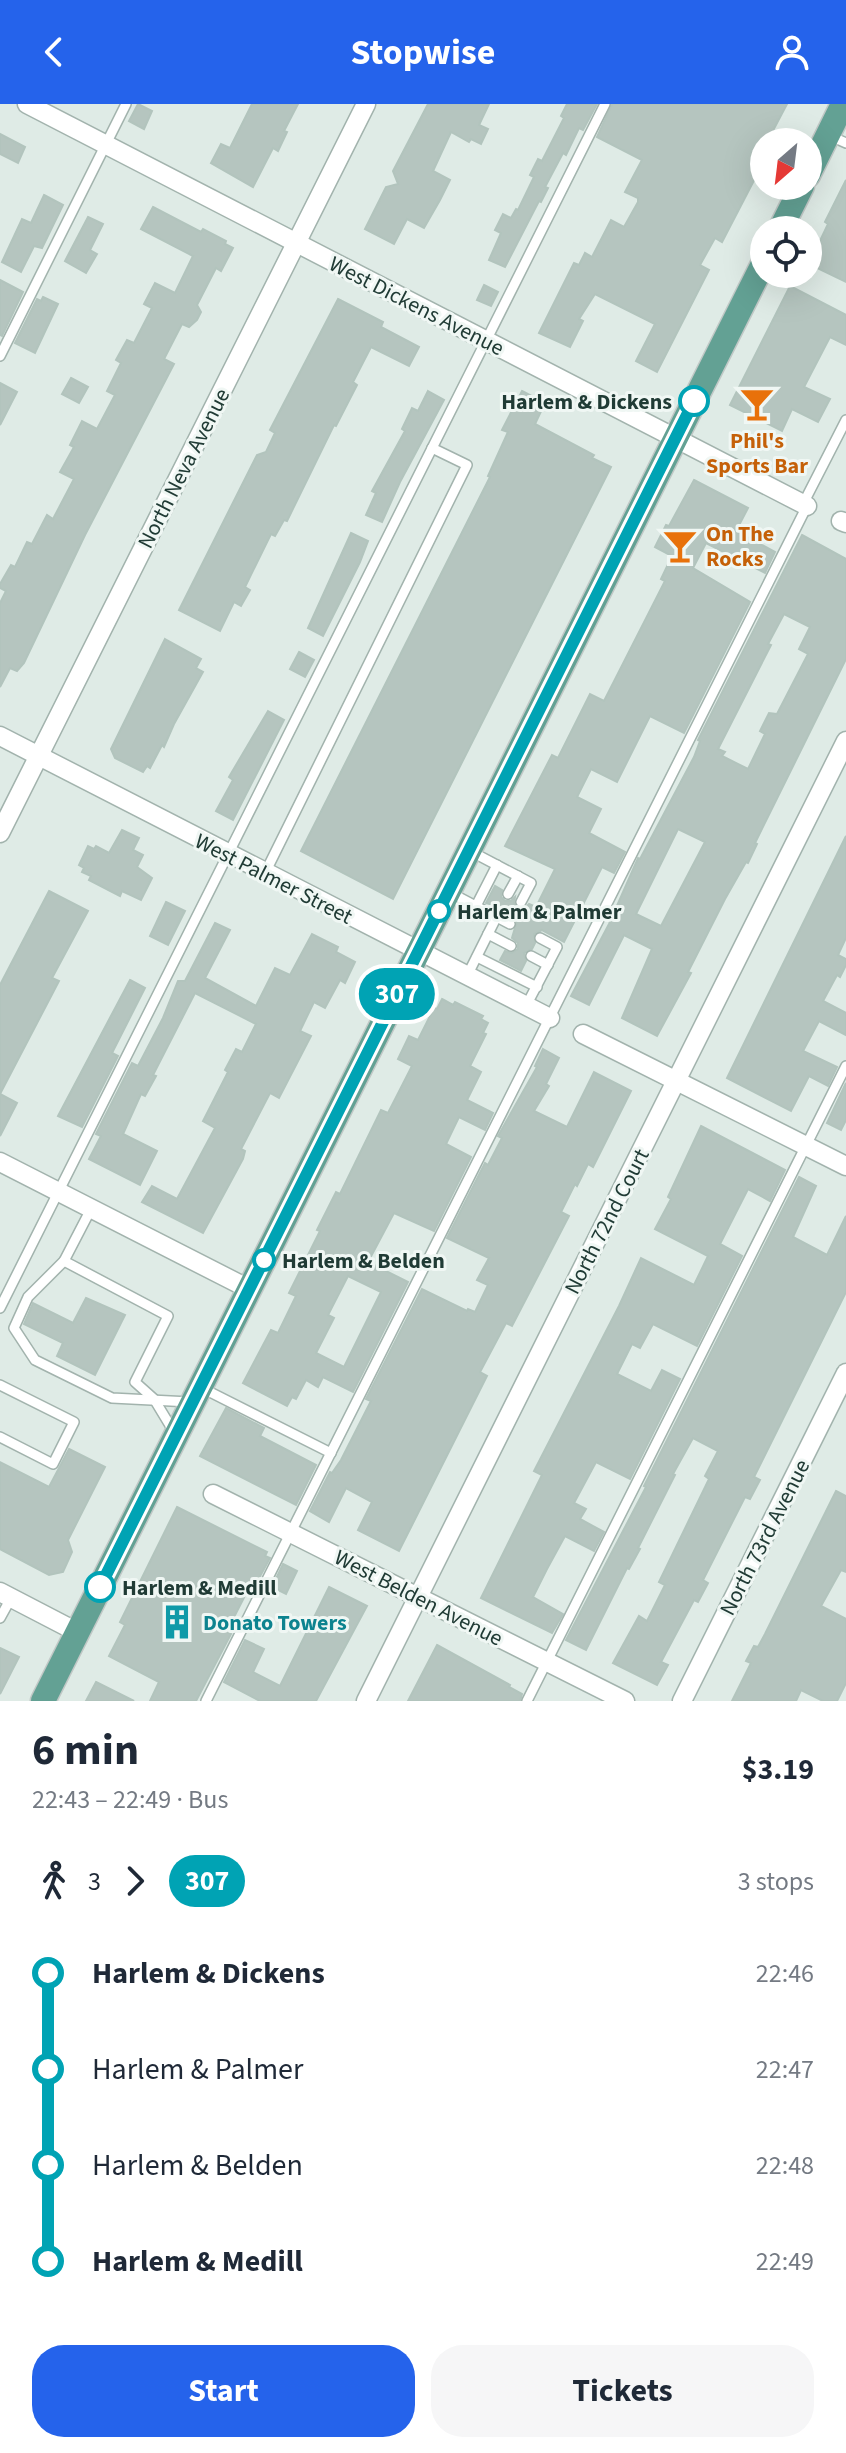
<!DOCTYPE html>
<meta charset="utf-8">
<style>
body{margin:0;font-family:"Source Sans 3",sans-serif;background:#f6f6f7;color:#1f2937;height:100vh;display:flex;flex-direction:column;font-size:30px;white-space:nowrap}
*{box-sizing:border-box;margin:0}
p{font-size:26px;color:#747a83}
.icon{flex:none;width:44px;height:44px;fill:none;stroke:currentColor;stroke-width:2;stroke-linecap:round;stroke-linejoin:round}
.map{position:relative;height:1597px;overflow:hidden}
.panel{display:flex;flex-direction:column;background:#fff;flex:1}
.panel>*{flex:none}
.badge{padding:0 16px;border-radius:26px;font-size:28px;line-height:52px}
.needle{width:52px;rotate:208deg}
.controls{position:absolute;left:750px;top:24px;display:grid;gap:16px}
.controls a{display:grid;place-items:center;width:72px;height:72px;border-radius:50%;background:#fff;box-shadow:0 8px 32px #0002;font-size:40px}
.map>.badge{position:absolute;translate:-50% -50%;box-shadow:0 0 0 4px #fff}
.legs{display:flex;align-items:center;gap:12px;height:88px;padding:0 32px;font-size:26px}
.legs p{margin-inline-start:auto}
.headline{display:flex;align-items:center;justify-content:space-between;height:136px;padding:0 32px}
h1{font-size:44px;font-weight:700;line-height:60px}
.primary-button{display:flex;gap:16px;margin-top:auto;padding:16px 32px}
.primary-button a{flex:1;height:92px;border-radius:32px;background:#2563eb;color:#fff;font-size:32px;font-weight:700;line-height:92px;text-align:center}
.primary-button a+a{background:#f6f6f7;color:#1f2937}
ul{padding:0 32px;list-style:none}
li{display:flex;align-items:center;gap:28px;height:96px;font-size:30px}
li i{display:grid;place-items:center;width:12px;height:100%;margin:0 10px;background:currentColor}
li i::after{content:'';width:20px;height:20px;margin:-10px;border:6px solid;border-radius:50%;background:#fff}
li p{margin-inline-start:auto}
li:first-child i{background:linear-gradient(#0000 50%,currentColor 0)}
li:last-child i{background:linear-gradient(currentColor 50%,#0000 0)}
header{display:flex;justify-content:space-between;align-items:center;height:104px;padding:0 32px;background:#2563eb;color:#fff;font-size:36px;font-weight:700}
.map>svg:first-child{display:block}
</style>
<header><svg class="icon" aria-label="back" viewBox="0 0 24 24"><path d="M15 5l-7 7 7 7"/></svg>Stopwise<svg class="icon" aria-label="person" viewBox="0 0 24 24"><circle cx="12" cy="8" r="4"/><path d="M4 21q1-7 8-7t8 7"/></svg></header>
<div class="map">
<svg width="846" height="1597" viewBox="0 0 846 1597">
<rect width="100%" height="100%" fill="#dfebe6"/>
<g fill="#b5c5bf" stroke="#b2c4bd" stroke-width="2" fill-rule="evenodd">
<path d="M138,0l14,7 -8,18 -15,-8z"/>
<path d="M252,0h46l-14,27 3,1 -9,19 -5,-3 -20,39 -42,-24 10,-19 9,4z"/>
<path d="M428,0h61l-10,21 9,4 -7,15 -10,-5 -2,3 -18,-10 -18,39 17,9 -10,20 -16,28 -17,-9 -13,25 -29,-15 21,-42 12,-3 -5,-13z"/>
<path d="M567,0h30l-14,26 -4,-2 -13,27 -3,-2 -18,34 3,1 -7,14 -2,-1 -34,66 -16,-7 12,-27 -6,-3 8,-16 8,4 5,-9 2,1 16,-33 -4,-2 8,-16 4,2 22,-43 -3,-2z"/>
<path d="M612,0h175l-20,38h-3v19l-42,81 -7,-4 -15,27 9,5 -52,102 -21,-11 19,-37 -60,-30 -16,25 4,2 -13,26 -31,-14 35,-70 5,2 6,-12 7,4 19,-37 13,7 14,-25v-4l-13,-6 17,-32 -45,-23z"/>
<path d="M0,30l25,13 -7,16 -18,-9z"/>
<path d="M846,76v102l-37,-18 19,-40 -3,-2z"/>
<path d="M44,91l19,10 -21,43 -8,-2 -13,26 -19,-10 20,-43 9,4z"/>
<path d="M153,103l48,25 2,-3 23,12 -1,3 8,4 -12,23 -5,-3 -19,37 4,7 -4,8 -8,7 -7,-3 -18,35 10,5 -89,171 -61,128 -7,8 -7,-3 -10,19v-84l6,-12 -6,-3v-4l11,-19 4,2 12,-25 5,2 15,-29 6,4 21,-40 -14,-7 14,-25 -4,-2 12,-24 15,8 18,-34 -8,-4 14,-28 -5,-3 11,-20 7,3 18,-35 -8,-4 11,-21 20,10 18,-37 -52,-27z"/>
<path d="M88,113l15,7 -13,26 7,4 -11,19 -21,-12z"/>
<path d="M0,176l23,12 -21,44 -2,-1z"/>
<path d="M484,181l14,7 -7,14 -14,-6z"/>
<path d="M790,182l56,29v30l-16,-8 -26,50 26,12 -12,23 -26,-13 -10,22 -52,-26z"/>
<path d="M43,193l15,7 -23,49 -20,-10 22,-44 4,2z"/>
<path d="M338,195l45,23 -2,5 38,20 -10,19 -38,-19 -18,35 4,3 -21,41 -2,-1 -47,96 -3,-1 -9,16 -4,-2 -26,53 5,3 -9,16 -7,-4 -14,29 -41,-21 78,-155 9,-3 9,-19 -5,-3z"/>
<path d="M71,274l17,9 -9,16 -17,-9z"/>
<path d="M0,279l17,9 -17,33z"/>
<path d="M428,287l16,9 -44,82 -18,40 -16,-7 10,-22 -4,-2 33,-60 -3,-2 10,-21 6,3z"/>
<path d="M522,287l23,12 -10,21 59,31 -2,3 19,9 -218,432 -92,-48 189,-374 -2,-1 20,-44 -6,-2z"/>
<path d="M694,376l54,28 -12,23 39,21 -10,21 -59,-30 -13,25 57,34 -66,131 -34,-17 -33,66 -26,-13 -14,28 24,12 -12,24 36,19 -11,21 -12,-6 -38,75 -22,-12 -8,4 1,9 -3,6 -8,4 2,8 -5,10 -21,-11 5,-9 7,2 6,-4v-6l-6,-5 5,-17 -15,-13 -16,-5 9,-17 7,4 -1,7 4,4h6l4,-4 -1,6 4,6h6l5,-5 7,3 19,-38 -50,-23 47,-91 6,3 32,-64 14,7 61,-120 -4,-2 11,-23 -17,-9 11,-22 3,1z"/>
<path d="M351,429l17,8 -8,21 -37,74 -15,-8z"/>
<path d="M802,431l44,24v100l-91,184 2,1 -9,19 -2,-1 -21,37 -37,73 3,1 -34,63 -35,-18 30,-69 -28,-14 -35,70 -18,-9 38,-72 29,-66 2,1 54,-102 6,-16 -2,-1zM784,510l26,13 -11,22 9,5 -31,60 -8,-1 -9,18 5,3 -17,35 -26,-13 3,-4 -7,-3 53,-104 -3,-1zM678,725l27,13 -44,84 -25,-12z"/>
<path d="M165,535l36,20 -5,9 7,4 -29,52 -10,23 -2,-2 -12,23 -3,-2 -4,6 -28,-14 -4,-9z"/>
<path d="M299,548l15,8 -9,17 -15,-8z"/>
<path d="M268,607l16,9 -51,100 -17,-9 17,-31 -4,-3z"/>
<path d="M122,726l17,8 -6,12 10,5 -6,12 15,11 -11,22 -19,-9 -2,5 -31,-16 2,-4 -9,-4 2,-4 -5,-3 9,-19 6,3 2,-3 13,7z"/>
<path d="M846,732v102l-8,17 8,4v6l-6,12 -3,-2 -14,26 23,12v22l-27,-14 -16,30 34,16 -9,19 -19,-10 -18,35 -64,-33z"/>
<path d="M49,787l39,20 -36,67 7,3 -59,113v-109z"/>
<path d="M166,798l19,9 -17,34 -18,-9z"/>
<path d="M215,819l15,7 -25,48 51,28 19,-38 15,7 22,-41 26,13 -2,5 19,10 -10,21 -5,-3 -15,28 -11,-6 -14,29 11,5 -32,62 -9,-5 -29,56 4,2 -2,8 -40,74 -61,-31 10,-16 25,13 38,-71 -12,-7 25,-49 -3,-2 11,-21 6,3 14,-28 -61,-31 -42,82 3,1 -11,20 -4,-2 -18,40 34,17 -17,34 -51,-26 12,-23 -5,-2 36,-71 6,3 25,-48 15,-37h7z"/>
<path d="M130,876l15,8 -31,61 -2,4 6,3 -36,71 -24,-11z"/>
<path d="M442,895l11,6 2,-3 28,14 -2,3 7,4 -5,10 3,1 -16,32 11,6 -14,28 26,13 -8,17 -26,-13 -13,27 25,13 -37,74 -40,-18 -26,49 40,20 -55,110 -30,-15 -5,10 -12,-7 -10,19 -4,-2 -5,9 -44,-23 28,-53 7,3 18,-37 -7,-3 31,-62 -3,-1 19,-38 4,2 41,-84 7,3 24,-47 -14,-7 11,-23 9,4 16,-32 3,1zM348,1172l33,16 -37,75 -28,-14 18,-35 -6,-3z"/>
<path d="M543,945l16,9 -13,26 3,2 -15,25 33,16 27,-55 37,19 -38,76 -5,-3 -11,22 -2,-2 -14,28 8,4 -57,110 -6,-3 -26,49 7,4 -88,175 -41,-21 14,-28 -26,-14 -17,34 -19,-11 20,-39 2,1 9,-13 30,-59 -5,-2 56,-110 45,22 1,-2 7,3 13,-27 -11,-5 12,-22 -42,-20 38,-75 3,2 14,-27 -4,-2 39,-69 -2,-1z"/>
<path d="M846,979v37l-5,10 -14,-7z"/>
<path d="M0,990l17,9 -17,33z"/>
<path d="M701,1022l84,44 -15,31 -22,-12 -28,55 22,12 -45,90 -44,-22 -13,24 -8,-4 -15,30 34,17 11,-21 18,9 -50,100 -34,-17 -22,41 12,6 -6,10 24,13 -10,19 -29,-15 -18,33 -14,28 30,17 -11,19 -71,-35 61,-123 -8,-4 85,-165 22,-48 53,27 14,-29 -53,-27 16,-30 -3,-2z"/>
<path d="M799,1073l17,9 -23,51 34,18 19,-39v76l-92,185 6,3 -10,19 -5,-2 -42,83 5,3 -10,19 -4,-2 -33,62 7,3 -11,20 -44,-22 26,-47 8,5 18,-36 -6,-3 50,-103 -4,-3 13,-25 -25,-13 -20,36 2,1 -37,73 2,1 -11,20 -2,-1 -41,82 -20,-10 80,-153 -2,-1z"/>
<path d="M86,1194l39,17 -30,60 -38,-19 6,-13 -39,-19 9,-21 40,20z"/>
<path d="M226,1304l38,20 -4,8 56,29 -20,40 -96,-49z"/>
<path d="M69,1345l36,18 -37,73 4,12 -9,20 -14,3 -49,-26v-87l49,25z"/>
<path d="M836,1387l10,5v76l-5,-2 -20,36 25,13v64l-9,18h-14l-22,-11 -5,11h-64l19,-38 -5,-2 8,-15 4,1 7,-13z"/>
<path d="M177,1403l90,45 -2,4 5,2 -12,22 -4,-2 -22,43 3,1 -6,11 2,1 -35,67h-46l9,-19 -50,-26 16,-31 -5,-3z"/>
<path d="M283,1460l14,7 -11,23 -14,-7z"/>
<path d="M329,1483l38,19 -51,95h-56l-36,-19 21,-42 19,9 -11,23 27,14z"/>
<path d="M437,1541l73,40 -1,2 13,7 -2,7h-112z"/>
<path d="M0,1544l19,9 -19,37z"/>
<path d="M96,1578l38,19h-48z"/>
</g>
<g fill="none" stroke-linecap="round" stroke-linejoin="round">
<g stroke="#a2b3ad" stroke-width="12">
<g id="service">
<path d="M828,31l18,8"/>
<path d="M0,252l126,-252"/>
<path d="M803,400l43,-84"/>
<path d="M472,748l59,31 -10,19"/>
<path d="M265,769l202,-408 -35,-17"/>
<path d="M449,788l61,32"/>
<path d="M508,790l10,-18"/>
<path d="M476,802l21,-41"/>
<path d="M498,810l-10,20 23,12"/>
<path d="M531,852l17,9"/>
<path d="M477,853l60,30"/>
<path d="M467,872l21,-42"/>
<path d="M526,902l31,-59 -17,-9"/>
<path d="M91,1105l-27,52 104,55 -33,66 19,17 20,33"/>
<path d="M64,1157l-36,36 -14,31 21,32 77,38 78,4"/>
<path d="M0,1204l605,-1204"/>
<path d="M0,1281l74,37 -21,42 -53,-27"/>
<path d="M202,1284l129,65"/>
<path d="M0,1514l11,-20"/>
<path d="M206,1597l601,-1195"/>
<path d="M527,1597l319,-635"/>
</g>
</g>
<g stroke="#a2b3ad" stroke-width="21">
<g id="minor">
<path d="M27,0l780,402"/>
<path d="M841,417l5,2"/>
<path d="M0,632l550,282"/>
<path d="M0,729l366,-729"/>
<path d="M583,930l263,132"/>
<path d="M0,1058l249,127"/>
<path d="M213,1390l412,207"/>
<path d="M0,1488l77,40"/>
<path d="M366,1597l480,-960"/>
<path d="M682,1597l164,-328"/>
</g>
</g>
<g stroke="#c1c8c6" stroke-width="27">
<g id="primary">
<path d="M808,71l35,-71"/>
<path d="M780,126l22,-44"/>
<path d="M43,1597l721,-1439"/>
</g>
</g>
<use href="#service" stroke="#fff" stroke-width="9"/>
<use href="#minor" stroke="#fff" stroke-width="18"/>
<use href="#primary" stroke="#63a194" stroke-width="24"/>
</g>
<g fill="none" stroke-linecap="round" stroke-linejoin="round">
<g stroke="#fff" stroke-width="18">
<path id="line-1" d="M100,1483l594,-1186"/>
</g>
<use href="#line-1" stroke="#00a3b4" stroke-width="12"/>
</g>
<defs>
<g id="bar-bare" transform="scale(2.76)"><path d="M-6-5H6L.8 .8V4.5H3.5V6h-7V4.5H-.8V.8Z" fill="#e8710a" stroke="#f0f7f4" stroke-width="2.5" paint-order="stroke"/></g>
<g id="building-bare" transform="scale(2.76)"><path d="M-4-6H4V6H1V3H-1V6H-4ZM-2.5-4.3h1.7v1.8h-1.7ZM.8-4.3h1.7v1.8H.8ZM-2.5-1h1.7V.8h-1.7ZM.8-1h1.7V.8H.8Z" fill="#0f9aa8" stroke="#f0f7f4" stroke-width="2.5" paint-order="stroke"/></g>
</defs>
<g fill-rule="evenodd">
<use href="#bar-bare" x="757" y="300"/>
<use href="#bar-bare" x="680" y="442"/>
<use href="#building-bare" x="177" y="1518"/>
</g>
<g fill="#fff" stroke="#00a3b4" stroke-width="4">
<circle cx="694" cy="297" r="14"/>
<circle cx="439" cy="807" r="10"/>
<circle cx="264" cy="1156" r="10"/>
<circle cx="100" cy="1483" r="14"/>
</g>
<g text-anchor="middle" stroke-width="6" stroke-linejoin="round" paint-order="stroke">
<g font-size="22" fill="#203b35" stroke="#f0f7f4">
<text transform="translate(417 201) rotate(27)" y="8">West Dickens Avenue</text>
<text transform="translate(183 364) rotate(-63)" y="8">North Neva Avenue</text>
<text transform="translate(274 774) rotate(27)" y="8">West Palmer Street</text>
<text transform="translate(606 1117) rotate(-63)" y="8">North 72nd Court</text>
<text transform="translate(764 1433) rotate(-63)" y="8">North 73rd Avenue</text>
<text transform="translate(419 1493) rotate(27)" y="8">West Belden Avenue</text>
</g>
<g font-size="22" font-weight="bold" fill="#203b35" stroke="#f0f7f4" text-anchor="start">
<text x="672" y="305" text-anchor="end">Harlem &amp; Dickens</text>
<text x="457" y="815">Harlem &amp; Palmer</text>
<text x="282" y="1164">Harlem &amp; Belden</text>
<text x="122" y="1491">Harlem &amp; Medill</text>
</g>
<g font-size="22" font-weight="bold" fill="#c56008" stroke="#f0f7f4">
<text x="757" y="344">Phil's<tspan x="757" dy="25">Sports Bar</tspan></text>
<text x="706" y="437" text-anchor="start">On The<tspan x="706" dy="25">Rocks</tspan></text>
</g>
<g font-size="22" font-weight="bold" fill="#0d838f" stroke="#f0f7f4" text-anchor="start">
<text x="203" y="1526">Donato Towers</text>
</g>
</g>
</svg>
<div class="controls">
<a><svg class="needle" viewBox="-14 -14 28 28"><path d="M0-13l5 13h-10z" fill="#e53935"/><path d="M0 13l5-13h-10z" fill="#747a83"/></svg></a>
<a><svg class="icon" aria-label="locate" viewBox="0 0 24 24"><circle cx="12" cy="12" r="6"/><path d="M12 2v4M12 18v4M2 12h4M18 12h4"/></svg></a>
</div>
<b class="badge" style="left:397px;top:890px;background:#00a3b4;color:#fff">307</b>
</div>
<section class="panel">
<div class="headline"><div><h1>6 min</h1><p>22:43 – 22:49 · Bus</p></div><b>$3.19</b></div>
<div class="legs"><svg class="icon" aria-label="walk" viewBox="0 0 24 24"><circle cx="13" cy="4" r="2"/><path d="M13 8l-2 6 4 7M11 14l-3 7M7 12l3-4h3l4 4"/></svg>3<svg class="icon" aria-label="forward" viewBox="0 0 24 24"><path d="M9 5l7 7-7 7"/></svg><b class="badge" style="background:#00a3b4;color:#fff">307</b><p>3 stops</p></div>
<ul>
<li><i style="color:#00a3b4"></i><b>Harlem &amp; Dickens</b><p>22:46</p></li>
<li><i style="color:#00a3b4"></i><span>Harlem &amp; Palmer</span><p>22:47</p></li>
<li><i style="color:#00a3b4"></i><span>Harlem &amp; Belden</span><p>22:48</p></li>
<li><i style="color:#00a3b4"></i><b>Harlem &amp; Medill</b><p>22:49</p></li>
</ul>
<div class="primary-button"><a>Start</a><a>Tickets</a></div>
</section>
